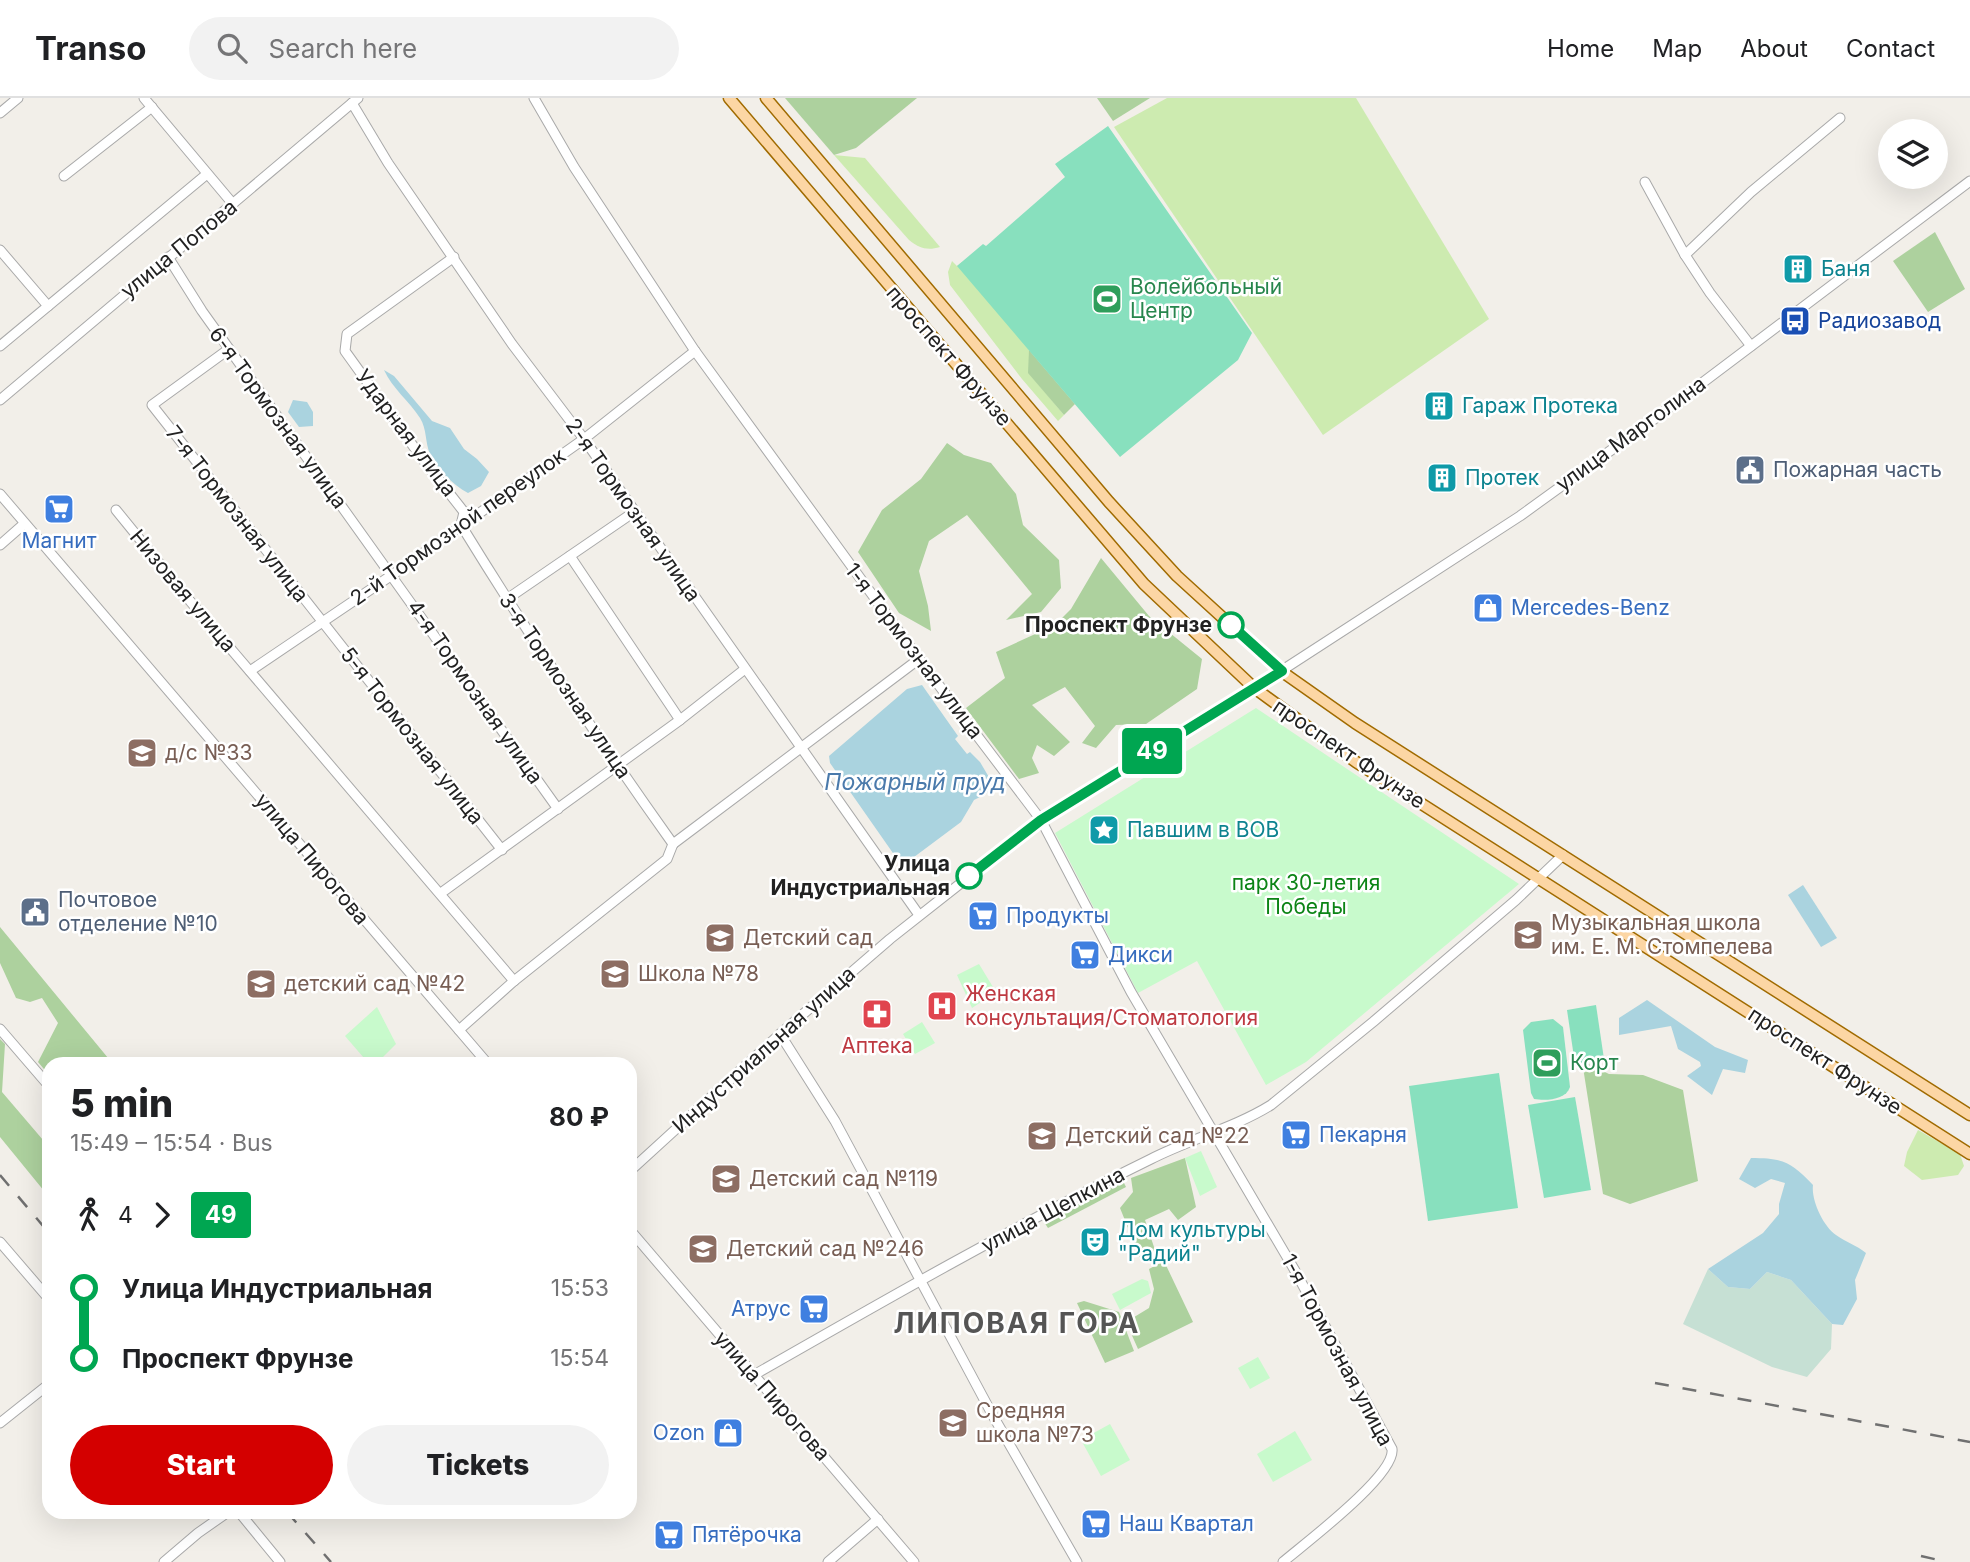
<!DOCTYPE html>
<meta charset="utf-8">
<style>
body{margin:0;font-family:Inter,sans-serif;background:#f2f2f2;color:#202124;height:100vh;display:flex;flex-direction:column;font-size:26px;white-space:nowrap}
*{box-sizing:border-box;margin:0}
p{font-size:23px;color:#757577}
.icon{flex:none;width:38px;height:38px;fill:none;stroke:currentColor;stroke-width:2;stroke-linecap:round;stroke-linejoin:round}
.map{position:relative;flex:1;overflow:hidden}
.side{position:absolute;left:42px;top:959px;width:595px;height:462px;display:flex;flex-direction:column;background:#fff;border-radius:21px;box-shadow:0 7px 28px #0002}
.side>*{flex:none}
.badge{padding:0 14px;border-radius:5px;font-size:24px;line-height:46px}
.buttons{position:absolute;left:1878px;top:21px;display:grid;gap:14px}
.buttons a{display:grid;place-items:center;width:70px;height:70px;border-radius:50%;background:#fff;box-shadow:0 7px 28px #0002;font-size:35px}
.map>.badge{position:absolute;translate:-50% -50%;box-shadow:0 0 0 4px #fff}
.legs{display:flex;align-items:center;gap:10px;height:77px;padding:0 28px;font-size:23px}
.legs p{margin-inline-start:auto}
.head{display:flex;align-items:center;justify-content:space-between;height:119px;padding:0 28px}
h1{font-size:38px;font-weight:800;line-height:52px}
.primary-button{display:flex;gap:14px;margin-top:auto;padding:14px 28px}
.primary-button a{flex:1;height:80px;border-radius:42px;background:#d40000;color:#fff;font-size:28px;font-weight:800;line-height:80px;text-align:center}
.primary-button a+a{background:#f2f2f2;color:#202124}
ul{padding:0 28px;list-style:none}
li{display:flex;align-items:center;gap:24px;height:70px;font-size:26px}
li i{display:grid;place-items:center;width:10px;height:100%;margin:0 9px;background:currentColor}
li i::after{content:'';width:18px;height:18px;margin:-9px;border:5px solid;border-radius:50%;background:#fff}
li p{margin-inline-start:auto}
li:first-child i{background:linear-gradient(#0000 50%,currentColor 0)}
li:last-child i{background:linear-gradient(currentColor 50%,#0000 0)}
header{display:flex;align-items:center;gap:42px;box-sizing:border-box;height:98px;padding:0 35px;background:#fff;border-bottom:2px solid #e0e0e0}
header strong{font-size:33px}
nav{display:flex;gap:38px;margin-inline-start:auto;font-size:24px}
.search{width:490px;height:63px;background:#f2f2f2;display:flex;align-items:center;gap:18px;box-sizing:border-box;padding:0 24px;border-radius:38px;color:#757577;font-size:26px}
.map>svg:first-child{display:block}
</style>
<header>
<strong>Transo</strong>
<div class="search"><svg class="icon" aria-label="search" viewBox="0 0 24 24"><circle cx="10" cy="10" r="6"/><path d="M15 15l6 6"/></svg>Search here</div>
<nav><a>Home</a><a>Map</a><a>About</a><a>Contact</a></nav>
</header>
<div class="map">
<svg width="1970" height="1464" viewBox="0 0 1970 1464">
<rect width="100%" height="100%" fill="#f2efe9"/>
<g fill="#cdebb0">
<path d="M1167,0h189l133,221 -166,116 -209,-308z"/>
<path d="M834,57l31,3 75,89c-13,4 -21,1 -31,-7z"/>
<path d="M952,163l5,5 5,-4 67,88v23l35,42 -6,6 -36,-42 -72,-94 -2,-13z"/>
<path d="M1918,1032l42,24 4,12 -6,9 -36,5 -18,-14 3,-14z"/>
</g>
<g fill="#add19e">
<path d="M785,0h132l-61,50 -22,7z"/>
<path d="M1097,0h53l-37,23z"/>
<path d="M1935,134l30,57 -37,23 -35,-51z"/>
<path d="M1029,252l46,54 -11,11 -36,-42z"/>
<path d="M947,345l17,12 27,8 25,31 7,31 36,35 2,28 -20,24 -35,8 26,-26 -65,-79 -38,26 -10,30 9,35 3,25 -32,-18 -41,-61 24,-42 39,-31z"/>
<path d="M1101,460l48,58 53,43 -5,30 -51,35 -30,1 -20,23 -14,-5 13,-17 -30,-39 -33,18 38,37 -16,14 -17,-11 -5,13 7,15 -20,6 -53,-71 39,-30 -9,-26 59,-27 16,-16z"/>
<path d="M0,829l113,137h-64v11l-11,-13 20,-39 -16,-25 -12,4 -14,-4 -16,-35z"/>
<path d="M0,941l5,5 -3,48 47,55v50l-49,-60z"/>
<path d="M1582,963l27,13 34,1 40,15 15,91 -68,23 -27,-10z"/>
<path d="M1185,1060l11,49 -18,13 -9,-11 -24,11 10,30 -14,10 -21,-52 13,-16 -2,-14z"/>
<path d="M1123,1083l3,6 -78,41 -4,-6z"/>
<path d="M1164,1163l29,61 -55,27 -12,-27 23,-14 5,-19 -5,-20z"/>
<path d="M1084,1203l35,11 15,39 -29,12 -28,-60z"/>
</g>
<path fill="#c6e0d4" d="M1708,1171l20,18 22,2 17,-17 24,8 41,44 -1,25 -24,28 -35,-10 -89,-43z"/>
<g fill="#c8facc">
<path d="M1256,610l263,176 -213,178 -40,23 -69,-124 -59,32 -83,-160z"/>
<path d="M979,866l17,28 -24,16 -15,-33z"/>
<path d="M377,909l19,37 -20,20 -12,-6 -19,-22z"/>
<path d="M922,924l13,21 -20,11 -12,-20z"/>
<path d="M1201,1053l16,36 -17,9 -15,-38z"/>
<path d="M1142,1181l6,2 3,12 -31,17 -8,-16z"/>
<path d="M1258,1259l12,21 -20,11 -12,-21z"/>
<path d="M1110,1326l20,36 -29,16 -20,-36z"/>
<path d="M1295,1333l17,29 -39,22 -16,-28z"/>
</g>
<g fill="#88e0be">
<path d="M1108,28l144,207 -14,27 -118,97 -163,-191 26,-22 3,2 79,-69 -10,-13z"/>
<path d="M1596,907l8,54 -29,5 -8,-54z"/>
<path d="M1553,921l10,8 7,60c-4,13 -24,14 -36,12l-3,-6 -8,-63 8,-8z"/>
<path d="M1499,975l19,135 -90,13 -19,-135z"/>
<path d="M1575,999l16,93 -47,8 -16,-93z"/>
</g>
<g fill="#aad3df">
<path d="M384,272l10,6 38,45 18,7 14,21 13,10 12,13 -8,14 -13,7c-15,-8 -30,-23 -38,-39 -5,-11 -3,-25 -10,-36 -11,-17 -28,-30 -36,-48z"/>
<path d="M293,302l14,2 6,10v14l-14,1 -11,-15z"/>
<path d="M922,587l36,51 -3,3 12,15 3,-2 10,10 13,22 -7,10 -12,6 -13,22 -59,44 -72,-103 -1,-7 78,-67z"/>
<path d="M1803,787l34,53 -16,9 -33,-52z"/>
<path d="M1647,902l68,47 33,13 -3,13 -22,-4 -11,26 -25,-19 14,-10 -1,-4 -22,-13 -7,-23 -52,9v-17z"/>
<path d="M1751,1060c32,0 40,4 62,27 -2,15 10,41 23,50 10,7 20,10 30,18l-11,27 2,19 -14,26 -11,-1 -41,-44 -24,-8 -17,17 -22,-2 -20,-18 55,-36 16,-19v-10l6,-21 -14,-4 -16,9 -16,-9z"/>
</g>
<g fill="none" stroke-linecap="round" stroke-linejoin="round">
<g stroke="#a9a9a9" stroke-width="11">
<g id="minor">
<path d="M144,0l89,106"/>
<path d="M534,0l40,69 121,184 224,308 122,161 90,172 163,277 98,180c4,26 -88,95 -109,113"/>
<path d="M352,5l36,60 124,181 72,95 335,476"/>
<path d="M0,15l18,-15"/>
<path d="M64,78l88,-69"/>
<path d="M1645,84l40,73 25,38 41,53"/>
<path d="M0,152l48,56"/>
<path d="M1685,157l66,-63 89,-74"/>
<path d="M168,159l34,54 356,498"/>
<path d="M454,159l-107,77 -2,17 79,110 40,51 -3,13c67,109 138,215 212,319"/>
<path d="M0,248l207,-172"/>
<path d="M229,251l-77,56 350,445"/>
<path d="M0,302l358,-302"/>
<path d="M0,396l488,570"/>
<path d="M116,412l74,91 324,380"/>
<path d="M0,447l24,-21"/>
<path d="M570,458l110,164"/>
<path d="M507,501l127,-87"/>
<path d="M250,573l142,-96 192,-136 111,-88"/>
<path d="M673,746l246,-185"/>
<path d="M441,795l239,-173 65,-51"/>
<path d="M0,931l49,57"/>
<path d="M459,932l55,-49 153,-122 6,-15"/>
<path d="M780,936l55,87 157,293 85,148"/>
<path d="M630,1073l150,-137 110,-95 151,-119 240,-149 239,-155 137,-99 313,-236"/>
<path d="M630,1132l284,332"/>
<path d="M0,1144l49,57"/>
<path d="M754,1277c131,-75 262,-150 397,-216 39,-20 83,-31 120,-54l102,-83 143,-122 47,-45"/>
<path d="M0,1325l49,-39"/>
<path d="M239,1414l41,50"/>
<path d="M164,1464l34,-29 30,-21"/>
<path d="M828,1464l50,-43"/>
</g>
</g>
<g stroke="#a06b00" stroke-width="13">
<g id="major">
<path d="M729,0l415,486 109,103 103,75 614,392"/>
<path d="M766,0l343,404 68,74 104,95 74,52 615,392"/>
</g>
</g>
<use href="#minor" stroke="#fff" stroke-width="9"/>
<use href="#major" stroke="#fcd6a4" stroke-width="10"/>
<g stroke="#707070" stroke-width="2.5" stroke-dasharray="14 14" stroke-linecap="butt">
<path d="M0,1077l49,58"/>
<path d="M1655,1285l315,59"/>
<path d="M287,1414l44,50"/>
<path d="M1921,1458l26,6"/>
</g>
</g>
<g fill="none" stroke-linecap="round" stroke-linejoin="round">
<g stroke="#fff" stroke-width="16">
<path id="line-1" d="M969,778l72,-56 241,-149 -51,-46"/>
</g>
<use href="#line-1" stroke="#00a651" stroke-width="10"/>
</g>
<defs>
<g id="building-square" transform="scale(1.575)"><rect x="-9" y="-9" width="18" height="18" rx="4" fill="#0f9aa8" stroke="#fff"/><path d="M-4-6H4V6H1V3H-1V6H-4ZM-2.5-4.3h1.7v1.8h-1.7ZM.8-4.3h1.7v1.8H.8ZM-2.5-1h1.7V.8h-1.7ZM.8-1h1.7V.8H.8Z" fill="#fff"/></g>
<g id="stadium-square" transform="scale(1.575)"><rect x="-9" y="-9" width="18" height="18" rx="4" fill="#2e9e5b" stroke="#fff"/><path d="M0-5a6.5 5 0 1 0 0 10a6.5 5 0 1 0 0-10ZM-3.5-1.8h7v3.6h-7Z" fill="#fff"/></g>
<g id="bus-square" transform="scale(1.575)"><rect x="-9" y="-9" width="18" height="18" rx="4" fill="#1a4fb4" stroke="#fff"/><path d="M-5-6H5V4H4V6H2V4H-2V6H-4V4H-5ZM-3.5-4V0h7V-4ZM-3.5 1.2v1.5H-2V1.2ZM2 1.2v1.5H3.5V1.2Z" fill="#fff"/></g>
<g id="civic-square" transform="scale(1.575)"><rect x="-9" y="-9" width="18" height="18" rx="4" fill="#5c6f8a" stroke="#fff"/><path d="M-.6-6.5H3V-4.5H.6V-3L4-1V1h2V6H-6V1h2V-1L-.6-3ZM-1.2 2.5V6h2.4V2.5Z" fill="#fff"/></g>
<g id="supermarket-square" transform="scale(1.575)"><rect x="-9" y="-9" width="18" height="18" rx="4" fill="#3f7fe0" stroke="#fff"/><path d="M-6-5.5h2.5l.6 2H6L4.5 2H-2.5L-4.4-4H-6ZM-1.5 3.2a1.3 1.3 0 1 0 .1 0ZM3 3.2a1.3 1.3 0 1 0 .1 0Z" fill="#fff"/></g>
<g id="shop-square" transform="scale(1.575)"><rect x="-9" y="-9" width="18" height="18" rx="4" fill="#3f7fe0" stroke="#fff"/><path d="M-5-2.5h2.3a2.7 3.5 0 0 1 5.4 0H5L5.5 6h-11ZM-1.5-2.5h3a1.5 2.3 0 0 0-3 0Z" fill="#fff"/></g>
<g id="school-square" transform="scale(1.575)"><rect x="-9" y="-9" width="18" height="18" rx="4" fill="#8d6e63" stroke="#fff"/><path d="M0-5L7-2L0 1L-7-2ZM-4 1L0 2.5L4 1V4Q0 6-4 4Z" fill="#fff"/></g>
<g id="sight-square" transform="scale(1.575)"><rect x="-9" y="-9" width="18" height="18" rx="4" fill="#0f9aa8" stroke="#fff"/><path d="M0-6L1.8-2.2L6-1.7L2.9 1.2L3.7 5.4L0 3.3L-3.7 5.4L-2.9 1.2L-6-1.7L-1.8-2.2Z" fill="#fff"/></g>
<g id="hospital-square" transform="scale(1.575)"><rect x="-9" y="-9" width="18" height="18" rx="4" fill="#e0444e" stroke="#fff"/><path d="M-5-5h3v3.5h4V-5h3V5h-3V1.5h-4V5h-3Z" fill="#fff"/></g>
<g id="pharmacy-square" transform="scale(1.575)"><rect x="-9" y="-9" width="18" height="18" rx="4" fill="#e0444e" stroke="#fff"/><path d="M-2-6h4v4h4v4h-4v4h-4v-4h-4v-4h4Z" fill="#fff"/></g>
<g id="theatre-square" transform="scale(1.575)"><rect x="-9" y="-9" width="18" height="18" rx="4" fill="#0f9aa8" stroke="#fff"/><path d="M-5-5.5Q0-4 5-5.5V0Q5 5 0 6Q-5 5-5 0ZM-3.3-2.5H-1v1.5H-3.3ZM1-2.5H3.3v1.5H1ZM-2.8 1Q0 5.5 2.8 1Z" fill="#fff"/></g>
</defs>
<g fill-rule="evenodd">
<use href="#building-square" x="1798" y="171"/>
<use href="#stadium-square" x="1107" y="201"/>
<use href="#bus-square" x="1795" y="223"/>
<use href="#building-square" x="1439" y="308"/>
<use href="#civic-square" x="1750" y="372"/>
<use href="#building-square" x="1442" y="380"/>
<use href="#supermarket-square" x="59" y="411"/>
<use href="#shop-square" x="1488" y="510"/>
<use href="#school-square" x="142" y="655"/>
<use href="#sight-square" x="1104" y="732"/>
<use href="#civic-square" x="35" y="814"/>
<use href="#supermarket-square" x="983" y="818"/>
<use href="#school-square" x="1528" y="837"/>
<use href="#school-square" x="720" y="840"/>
<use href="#supermarket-square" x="1085" y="857"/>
<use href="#school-square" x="615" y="876"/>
<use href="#school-square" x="261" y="886"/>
<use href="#hospital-square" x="942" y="908"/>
<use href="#pharmacy-square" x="877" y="916"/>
<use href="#stadium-square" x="1547" y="965"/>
<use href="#supermarket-square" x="1296" y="1037"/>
<use href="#school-square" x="1042" y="1038"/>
<use href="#school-square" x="726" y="1081"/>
<use href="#theatre-square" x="1095" y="1144"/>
<use href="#school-square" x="703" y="1151"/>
<use href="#supermarket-square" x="814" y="1211"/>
<use href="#school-square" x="953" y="1325"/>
<use href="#shop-square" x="728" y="1335"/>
<use href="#supermarket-square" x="1096" y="1426"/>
<use href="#supermarket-square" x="669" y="1437"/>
</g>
<g fill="#fff" stroke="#00a651" stroke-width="3.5">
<circle cx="1231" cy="527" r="12"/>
<circle cx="969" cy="778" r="12"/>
</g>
<g text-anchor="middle" stroke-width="5" stroke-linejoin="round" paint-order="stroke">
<g font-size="21" fill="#222" stroke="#fff">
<text transform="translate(179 151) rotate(-39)" y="7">улица Попова</text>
<text transform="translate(949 258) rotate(49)" y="7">проспект Фрунзе</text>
<text transform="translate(278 320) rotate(54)" y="7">6-я Тормозная улица</text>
<text transform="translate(406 335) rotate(53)" y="7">Ударная улица</text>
<text transform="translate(1631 336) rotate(-36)" y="7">улица Марголина</text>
<text transform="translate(633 412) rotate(55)" y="7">2-я Тормозная улица</text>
<text transform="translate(237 416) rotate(52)" y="7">7-я Тормозная улица</text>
<text transform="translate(458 429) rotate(-35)" y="7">2-й Тормозной переулок</text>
<text transform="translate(183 493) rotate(50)" y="7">Низовая улица</text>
<text transform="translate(914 553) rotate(53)" y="7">1-я Тормозная улица</text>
<text transform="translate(565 588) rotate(56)" y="7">3-я Тормозная улица</text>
<text transform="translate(475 594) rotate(55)" y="7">4-я Тормозная улица</text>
<text transform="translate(412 638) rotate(52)" y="7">5-я Тормозная улица</text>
<text transform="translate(1349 656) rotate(34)" y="7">проспект Фрунзе</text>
<text transform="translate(312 761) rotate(50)" y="7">улица Пирогова</text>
<text transform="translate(764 952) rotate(-42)" y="7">Индустриальная улица</text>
<text transform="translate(1825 963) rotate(33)" y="7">проспект Фрунзе</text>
<text transform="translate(1053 1112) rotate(-28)" y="7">улица Щепкина</text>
<text transform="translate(1337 1252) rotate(62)" y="7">1-я Тормозная улица</text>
<text transform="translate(772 1298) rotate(49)" y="7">улица Пирогова</text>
</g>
<g font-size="21" fill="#0d838f" stroke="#fff" text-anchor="start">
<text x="1821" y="178">Баня</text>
<text x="1462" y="315">Гараж Протека</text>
<text x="1465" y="387">Протек</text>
<text x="1127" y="739">Павшим в ВОВ</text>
<text x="1118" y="1139">Дом культуры<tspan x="1118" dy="24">"Радий"</tspan></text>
</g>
<g font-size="21" fill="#27864d" stroke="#fff" text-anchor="start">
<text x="1130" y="196">Волейбольный<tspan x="1130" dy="24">Центр</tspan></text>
<text x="1570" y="972">Корт</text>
</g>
<g font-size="21" fill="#164399" stroke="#fff" text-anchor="start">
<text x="1818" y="230">Радиозавод</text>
</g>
<g font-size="21" fill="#4e5e75" stroke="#fff" text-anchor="start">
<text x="1773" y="379">Пожарная часть</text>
<text x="58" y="809">Почтовое<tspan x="58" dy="24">отделение №10</tspan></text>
</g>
<g font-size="21" fill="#366cbe" stroke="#fff" text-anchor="start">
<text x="59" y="450" text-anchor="middle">Магнит</text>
<text x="1511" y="517">Mercedes-Benz</text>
<text x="1006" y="825">Продукты</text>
<text x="1108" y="864">Дикси</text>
<text x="1319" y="1044">Пекарня</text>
<text x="791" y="1218" text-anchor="end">Атрус</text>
<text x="705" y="1342" text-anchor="end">Ozon</text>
<text x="1119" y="1433">Наш Квартал</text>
<text x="692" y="1444">Пятёрочка</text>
</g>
<g font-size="21" font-weight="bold" fill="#222" stroke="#fff" text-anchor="end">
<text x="1212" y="534">Проспект Фрунзе</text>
<text x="950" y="773">Улица<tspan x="950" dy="24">Индустриальная</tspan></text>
</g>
<g font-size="21" fill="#785e54" stroke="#fff" text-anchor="start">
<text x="165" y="662">д/с №33</text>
<text x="1551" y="832">Музыкальная школа<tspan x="1551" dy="24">им. Е. М. Стомпелева</tspan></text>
<text x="743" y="847">Детский сад</text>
<text x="638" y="883">Школа №78</text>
<text x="284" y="893">детский сад №42</text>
<text x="1065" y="1045">Детский сад №22</text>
<text x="749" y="1088">Детский сад №119</text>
<text x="726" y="1158">Детский сад №246</text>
<text x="976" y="1320">Средняя<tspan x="976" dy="24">школа №73</tspan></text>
</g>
<g font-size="21" fill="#0c8416" stroke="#fff">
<text x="1306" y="792">парк 30-летия<tspan x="1306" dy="24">Победы</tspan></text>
</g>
<g font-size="21" fill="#be3a42" stroke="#fff" text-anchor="start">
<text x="965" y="903">Женская<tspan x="965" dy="24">консультация/Стоматология</tspan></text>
<text x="877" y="955" text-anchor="middle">Аптека</text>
</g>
<g font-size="23" font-style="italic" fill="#4a7aab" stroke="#fff">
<text x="915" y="692">Пожарный пруд</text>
</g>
<g font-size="28" font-weight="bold" letter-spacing="2" fill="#555" stroke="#fff">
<text x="1017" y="1235">ЛИПОВАЯ ГОРА</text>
</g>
</g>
</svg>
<div class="buttons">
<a><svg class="icon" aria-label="layers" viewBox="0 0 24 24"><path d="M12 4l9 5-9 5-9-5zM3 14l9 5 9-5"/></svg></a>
</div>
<b class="badge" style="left:1152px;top:653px;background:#00a651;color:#fff">49</b>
<section class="side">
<div class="head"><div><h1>5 min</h1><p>15:49 – 15:54 · Bus</p></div><b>80 ₽</b></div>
<div class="legs"><svg class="icon" aria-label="walk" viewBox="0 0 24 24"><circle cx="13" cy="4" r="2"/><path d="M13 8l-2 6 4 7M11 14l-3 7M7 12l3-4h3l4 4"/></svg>4<svg class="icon" aria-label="forward" viewBox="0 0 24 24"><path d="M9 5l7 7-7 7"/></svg><b class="badge" style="background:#00a651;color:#fff">49</b></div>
<ul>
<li><i style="color:#00a651"></i><b>Улица Индустриальная</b><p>15:53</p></li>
<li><i style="color:#00a651"></i><b>Проспект Фрунзе</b><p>15:54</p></li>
</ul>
<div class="primary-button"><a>Start</a><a>Tickets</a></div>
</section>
</div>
